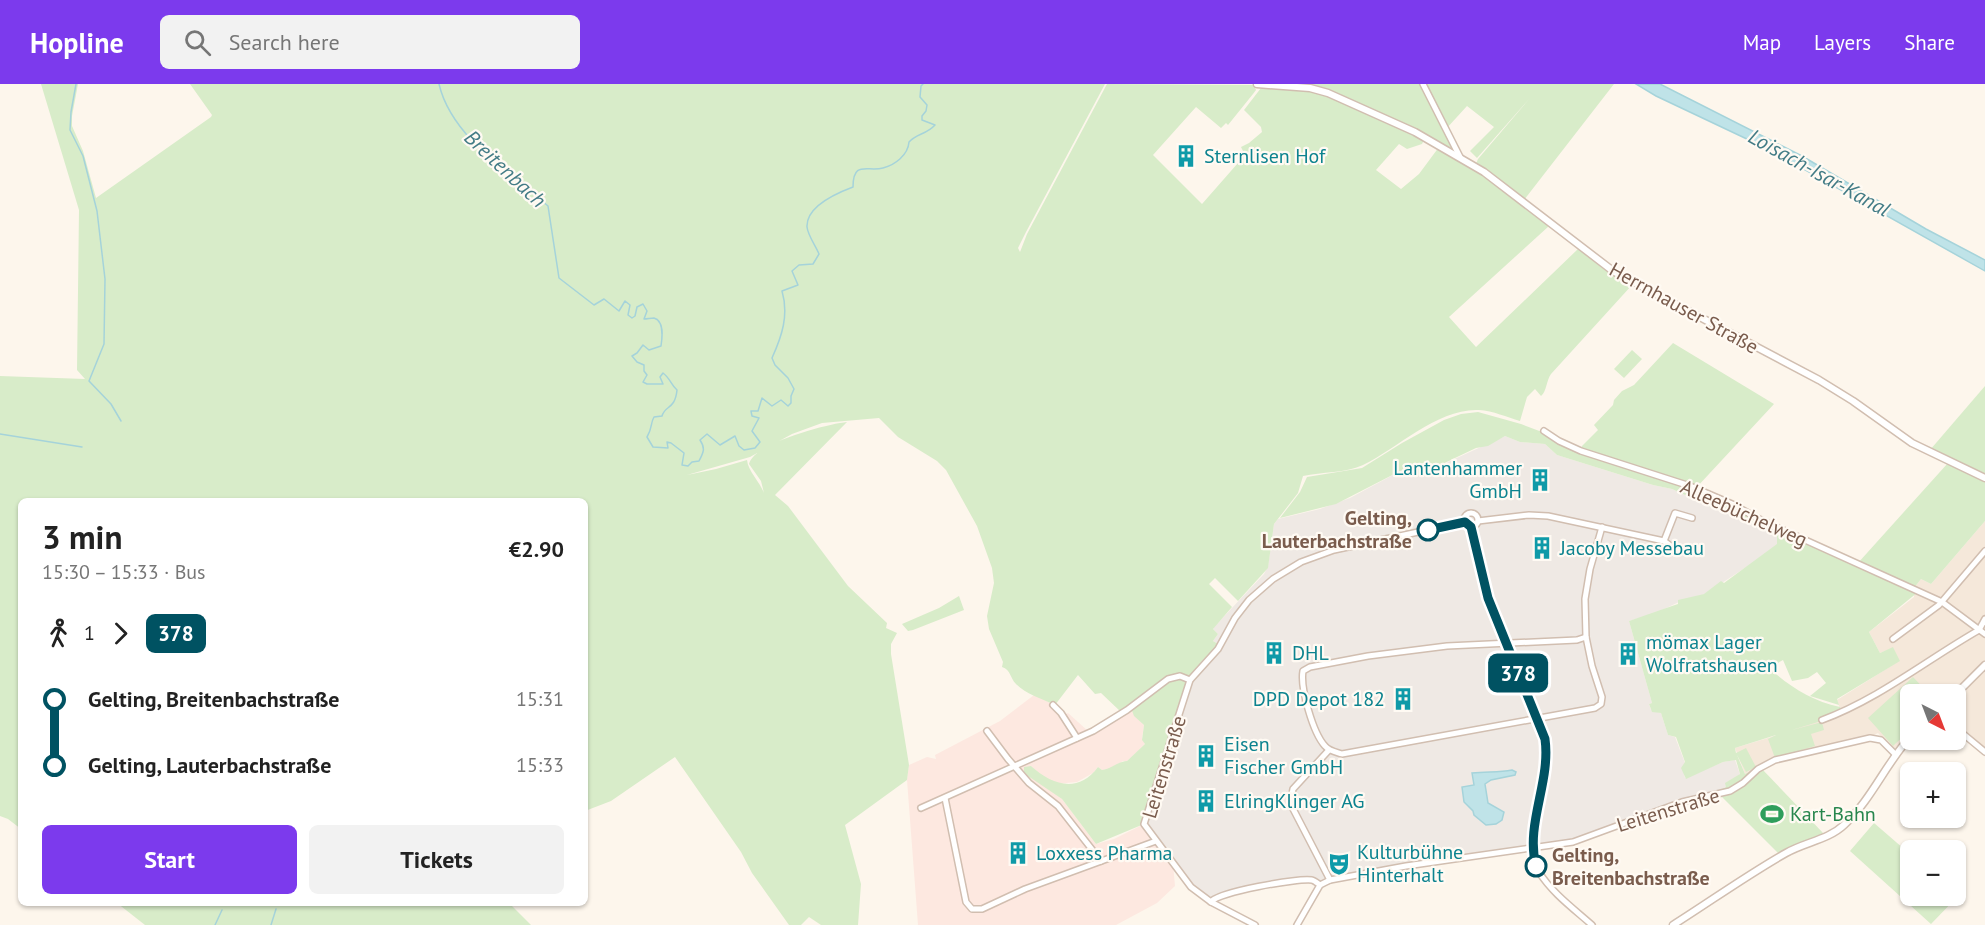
<!DOCTYPE html>
<meta charset="utf-8">
<style>
body{margin:0;font-family:"PT Sans",sans-serif;background:#f2f2f2;color:#222;height:100vh;display:flex;flex-direction:column;font-size:22px;white-space:nowrap}
*{box-sizing:border-box;margin:0}
p{font-size:20px;color:#767676}
.icon{flex:none;width:33px;height:33px;fill:none;stroke:currentColor;stroke-width:2;stroke-linecap:round;stroke-linejoin:round}
.map{position:relative;flex:1;overflow:hidden}
.details{position:absolute;left:18px;top:414px;width:570px;height:408px;display:flex;flex-direction:column;background:#fff;border-radius:9px;box-shadow:0 2px 4px #0004}
.details>*{flex:none}
.badge{padding:0 12px;border-radius:9px;font-size:21px;line-height:39px}
.needle{width:39px;rotate:138deg}
.tools{position:absolute;left:1900px;top:600px;display:grid;gap:12px}
.tools a{display:grid;place-items:center;width:66px;height:66px;border-radius:9px;background:#fff;box-shadow:0 2px 4px #0004;font-size:30px}
.map>.badge{position:absolute;translate:-50% -50%;box-shadow:0 0 0 3px #fff}
.legs{display:flex;align-items:center;gap:9px;height:66px;padding:0 24px;font-size:20px}
.legs p{margin-inline-start:auto}
.head{display:flex;align-items:center;justify-content:space-between;height:102px;padding:0 24px}
h1{font-size:33px;font-weight:800;line-height:45px}
.button{display:flex;gap:12px;margin-top:auto;padding:12px 24px}
.button a{flex:1;height:69px;border-radius:9px;background:#7c3aed;color:#fff;font-size:24px;font-weight:800;line-height:69px;text-align:center}
.button a+a{background:#f2f2f2;color:#222}
ul{padding:0 24px;list-style:none}
li{display:flex;align-items:center;gap:21px;height:66px;font-size:22px}
li i{display:grid;place-items:center;width:9px;height:100%;margin:0 8px;background:currentColor}
li i::after{content:'';width:15px;height:15px;margin:-8px;border:4px solid;border-radius:50%;background:#fff}
li p{margin-inline-start:auto}
li:first-child i{background:linear-gradient(#0000 50%,currentColor 0)}
li:last-child i{background:linear-gradient(currentColor 50%,#0000 0)}
header{display:flex;align-items:center;gap:36px;box-sizing:border-box;height:84px;padding:0 30px;background:#7c3aed;color:#fff}
header strong{font-size:28px}
nav{display:flex;gap:33px;margin-inline-start:auto;font-size:21px}
.search{width:420px;height:54px;background:#f2f2f2;display:flex;align-items:center;gap:15px;box-sizing:border-box;padding:0 21px;border-radius:9px;color:#767676;font-size:22px}
.map>svg:first-child{display:block}
</style>
<header>
<strong>Hopline</strong>
<div class="search"><svg class="icon" aria-label="search" viewBox="0 0 24 24"><circle cx="10" cy="10" r="6"/><path d="M15 15l6 6"/></svg>Search here</div>
<nav><a>Map</a><a>Layers</a><a>Share</a></nav>
</header>
<div class="map">
<svg width="1985" height="841" viewBox="0 0 1985 841">
<rect width="100%" height="100%" fill="#fdf6ec"/>
<path fill="#f5e8da" d="M1985,437v234l-29,-25v-36h-45v46h3l-15,16 -21,-23 -21,10 -81,19 -31,12 -10,-26 56,-17 49,-22 -3,-9 62,-39 -6,-13 -13,5 -11,-21 45,-35v-9l7,-9 10,5z"/>
<path fill="#fde8e0" d="M1034,611l21,10 10,10 3,-2 20,18 43,-23 5,9 8,8 -2,13 3,6 -7,7 -11,10h-4l-12,8 -9,1 -4,-3 -5,6 -16,9 -21,2 -13,-7 -12,-11 -7,4 38,29 34,45 18,-5 30,-15 29,40 2,22 -18,17 -41,22h-198l-11,-145 2,-15 18,-8 9,2 -1,-4 65,-34z"/>
<path fill="#efe9e4" d="M1505,352l15,6 25,2 12,11 96,30 19,4 48,22 17,3 41,23v7l-24,18 -49,32 -22,6 -27,13 -27,8 23,82 -3,1 2,6 10,3 7,22 7,2 10,26 -2,4 2,11 38,-16 12,-2 5,14 -14,13 -16,7 -173,56 -330,47 -46,-44 -14,-31 4,-22 45,-128 5,-10 19,-17 -7,-4 5,-7 -5,-5 1,-2 50,-53 4,-8 6,-42 4,-5 42,-10 30,-11 56,-30h3l6,9z"/>
<g fill="#d8ecc9">
<path d="M41,0h37l-6,32v10l11,25 13,47 115,-81 1,-2 -22,-31h915l-79,148 -8,16 2,4 7,-18 80,-150 147,1 2,5 -3,4 -25,31 -2,-2 -5,5 -25,-21 -43,48 49,49 43,-49 -4,-8 8,-4 13,-11 -1,-5 -17,-17 17,-22 43,1 16,3 104,48 -2,4 -15,5 -8,-5 -23,26 25,19 18,-15 20,-27 43,27 67,52 -100,91 27,30 102,-98 26,20 28,16 -81,89c-5,7 -4,17 -10,22l-6,-7 -8,8 -7,24c-13,-4 -27,-10 -41,-11 -41,-2 -81,38 -116,55 -16,8 -42,7 -60,11l-5,17 -24,31 -6,44 -30,33 -23,-23 -6,6 23,23 -19,22 5,5 -5,7 7,4 -19,17 -5,10 -52,152 -48,20 -34,-45 -34,-23 -4,-4v-5l7,-1c21,19 47,28 67,1l4,3c9,-1 17,-9 25,-9l18,-17 -3,-4 2,-15 -10,-9 -3,-8 -10,4 -20,-19 -6,1 -17,-19 -23,30c-13,-6 -29,-11 -39,-21 -6,-6 -5,-14 -14,-17l1,-5 -14,-33 -2,-13 7,-33 -2,-15 -15,-42 -31,-56 -9,-9 -39,-24 -19,-19 -57,5 -30,11 -42,23 -63,18 29,-6 31,-9c1,11 13,22 17,33l-3,-12 -12,-17c5,-21 78,-40 98,-42l-72,73 13,11 60,80 39,37 -1,5 11,5 -6,11v10l18,111 -2,15 -62,45 16,59 -3,41h-37l-12,-8 -8,8h-12l-37,-52 -11,-21 -66,-95 -64,44 -26,10v-310h-564v328l-13,-10 -8,-3v-440l85,3 -8,-9 2,-160z"/>
<path d="M1268,0h153l34,64 -3,2 -96,-48 -25,-10z"/>
<path d="M1424,0h190l-90,116 -48,-36 2,-5 52,-61 -53,60 -7,-7 24,-24 -27,-21 -21,23z"/>
<path d="M1673,259l101,61 -78,84 -114,-37v-5l16,-16 -4,-5 19,-20 1,-5 8,-9 12,-6z"/>
<path d="M1632,266l10,9 -18,19 -10,-9z"/>
<path d="M1985,302v91l-55,-27z"/>
<path d="M1478,328l43,12 21,8 24,15 147,49 205,96 -49,40 11,21 13,-6 7,14 -63,38 2,6 -29,-9 16,-13 -9,-11 -9,6 -16,3 -9,-21 -14,8c19,17 42,33 71,39l1,2 -23,13 -26,8 30,-8 2,8 -13,4 4,12 -40,12 -7,-19 8,-4 -41,13 1,5 10,-5 10,19 -10,5 -9,-17 8,19 28,-15 -39,28 -24,7 16,-7 -1,-4 15,-9 -4,-14 -13,2 -37,17 -5,-11 4,-6 -9,-25 -8,-2 -7,-22 -9,-1 -3,-8 3,-1 -23,-82 43,-15 6,-2v-4l26,-6 17,-13 3,2 53,-39v-8l-40,-22 -17,-3 -48,-22 -19,-4 -96,-30 -12,-11 -25,-2 -15,-6 -17,10 -12,2 -61,29 -6,-9h-3l-70,36 -56,14 20,-26 7,-15 55,-9 40,-25 42,-23 17,-6z"/>
<path d="M1948,379l37,17v41l-54,63 -10,-5 -7,9 -56,-25z"/>
<path d="M959,512l5,14 -51,20 -5,1 -6,-7 37,-16z"/>
<path d="M1913,593l16,17h-18v35l-18,17 -25,-28z"/>
<path d="M1762,685l62,65 -46,19 -58,-58z"/>
<path d="M1874,739l37,32v41h45v-3l3,2 -28,29 -81,-73z"/>
<path d="M117,819h392l22,22h-386z"/>
</g>
<g fill="#bfe3e8" stroke="#a5d3da" stroke-width="1.5">
<path d="M1636,0h24l142,72 124,73 59,31v11l-217,-122 -112,-53z"/>
<path d="M1512,686l4,2 -1,3 -24,5 -6,4 3,19 16,9 -2,8 -6,4 -10,1 -12,-10 -1,-4 -9,-9 -2,-15 12,-2 -2,-12c14,-2 26,0 40,-3z"/>
</g>
<g fill="none" stroke-linecap="round" stroke-linejoin="round">
<g stroke="#a5d3da" stroke-width="1.5">
<path d="M76,0l-5,28 -1,18 13,26 14,55 8,68 -1,65 -15,37 22,23 10,17"/>
<path d="M439,0c12,52 70,89 109,122l11,72 35,27 10,-6 15,12 6,-10 5,4 -2,10 4,3 3,-2 2,-9 6,-3 4,7 -3,8c3,0 7,-1 10,-1 11,3 8,21 7,28l-12,4 -6,-5 -6,8 -5,3 5,6 7,3v6l3,4 -4,7 4,2h16l-3,-7 3,-4c7,5 8,12 14,17 -2,20 -12,15 -15,26l-8,1c-4,7 -1,10 -7,20l6,10 15,1 -1,-6 4,1 13,10 -2,12 6,1 4,-4 7,-1c4,-8 7,-12 1,-21l7,-6 13,11 15,-9 4,10 5,4 11,-2 5,-6 -8,-11 7,-13 -7,-2 -1,-5h7l4,-13 10,8 9,-6 7,6 3,-3v-7l3,-7 -6,-11 -13,-13 -3,-7c10,-22 17,-43 10,-67l16,-6 -6,-14 7,-6 14,-1 6,-10c-3,-8 -11,-18 -12,-27 -1,-21 30,-34 46,-40 0,-27 14,-15 30,-19 12,-3 25,-13 26,-26 8,-9 17,-7 26,-17l-13,-5v-4l4,-5 1,-6 -7,-8 1,-11 2,-2"/>
<path d="M0,350l82,13"/>
<path d="M215,841l7,-15"/>
<path d="M271,841l5,-16"/>
</g>
<g stroke="#d1beb0" stroke-width="8">
<g id="minor">
<path d="M1423,0l37,73"/>
<path d="M1544,347l15,10 22,10 109,35 42,18 29,16 181,82 43,32"/>
<circle cx="1471" cy="436" r="7"/>
<path d="M1478,437l51,-6 19,1 116,25 15,11"/>
<path d="M1471,443l17,71 57,141c1,8 2,16 1,24 -3,31 -24,80 -7,109 13,21 35,37 53,53"/>
<path d="M1664,457l11,-28 17,5"/>
<path d="M1979,546l6,-11"/>
<path d="M1586,553l6,29 10,31 -1,7 -6,4 -253,46c-6,-2 -13,-3 -17,-8 -12,-13 -25,-58 -22,-75l7,-4 58,-11 79,-10 130,-6z"/>
<path d="M1586,553l-1,-38 5,-30 12,-42"/>
<path d="M1893,555l46,-34 46,-54"/>
<path d="M1053,621l8,8 16,25"/>
<path d="M1822,636c57,-21 106,-61 157,-90"/>
<path d="M1956,644l29,24"/>
<path d="M987,647l21,28 21,24 29,23 43,55"/>
<path d="M1329,666l-36,39 -3,14 40,77"/>
<path d="M945,714l21,104 6,7h10l43,-20 131,-48"/>
<path d="M921,724l172,-77 34,-21 41,-31 12,-3 10,4"/>
<path d="M1211,818c6,-10 87,-24 101,-22 1,0 7,4 8,5"/>
<path d="M1255,841l-44,-23 -20,-15 -47,-63 46,-144 28,-31 17,-31 14,-18 24,-21 28,-17 33,-12 131,-28"/>
<path d="M1297,841l23,-40 10,-5 76,-14 167,-24 109,-40 48,-11 13,-8 15,-14 17,-9 95,-22 11,2 15,15"/>
</g>
</g>
<g stroke="#d1beb0" stroke-width="9">
<g id="tertiary">
<path d="M1257,0l53,4 18,5 87,39 69,40 129,99 206,109 34,21 59,42 73,35"/>
<path d="M1956,610l29,-29"/>
<path d="M1673,841c38,-24 74,-50 113,-72 19,-11 42,-13 58,-28 28,-26 42,-62 67,-89"/>
</g>
</g>
<use href="#minor" stroke="#fff" stroke-width="5"/>
<use href="#tertiary" stroke="#fff" stroke-width="6"/>
</g>
<g fill="none" stroke-linecap="round" stroke-linejoin="round">
<g stroke="#fff" stroke-width="14">
<path id="line-1" d="M1428,446l37,-8 6,5 17,71 57,141c6,43 -20,85 -9,127"/>
</g>
<use href="#line-1" stroke="#005262" stroke-width="9"/>
</g>
<defs>
<g id="building-bare" transform="scale(1.8)"><path d="M-4-6H4V6H1V3H-1V6H-4ZM-2.5-4.3h1.7v1.8h-1.7ZM.8-4.3h1.7v1.8H.8ZM-2.5-1h1.7V.8h-1.7ZM.8-1h1.7V.8H.8Z" fill="#0f9aa8" stroke="#fffaf3" stroke-width="2.5" paint-order="stroke"/></g>
<g id="stadium-bare" transform="scale(1.8)"><path d="M0-5a6.5 5 0 1 0 0 10a6.5 5 0 1 0 0-10ZM-3.5-1.8h7v3.6h-7Z" fill="#2e9e5b" stroke="#fffaf3" stroke-width="2.5" paint-order="stroke"/></g>
<g id="theatre-bare" transform="scale(1.8)"><path d="M-5-5.5Q0-4 5-5.5V0Q5 5 0 6Q-5 5-5 0ZM-3.3-2.5H-1v1.5H-3.3ZM1-2.5H3.3v1.5H1ZM-2.8 1Q0 5.5 2.8 1Z" fill="#0f9aa8" stroke="#fffaf3" stroke-width="2.5" paint-order="stroke"/></g>
</defs>
<g fill-rule="evenodd">
<use href="#building-bare" x="1186" y="72"/>
<use href="#building-bare" x="1540" y="396"/>
<use href="#building-bare" x="1542" y="464"/>
<use href="#building-bare" x="1274" y="569"/>
<use href="#building-bare" x="1628" y="570"/>
<use href="#building-bare" x="1403" y="615"/>
<use href="#building-bare" x="1206" y="672"/>
<use href="#building-bare" x="1206" y="717"/>
<use href="#stadium-bare" x="1772" y="730"/>
<use href="#building-bare" x="1018" y="769"/>
<use href="#theatre-bare" x="1339" y="780"/>
</g>
<g fill="#fff" stroke="#005262" stroke-width="3">
<circle cx="1428" cy="446" r="10"/>
<circle cx="1536" cy="782" r="10"/>
</g>
<g text-anchor="middle" stroke-width="4.5" stroke-linejoin="round" paint-order="stroke">
<g font-size="20" fill="#0d838f" stroke="#fffaf3" text-anchor="start">
<text x="1204" y="79">Sternlisen Hof</text>
<text x="1522" y="391" text-anchor="end">Lantenhammer<tspan x="1522" dy="23">GmbH</tspan></text>
<text x="1560" y="471">Jacoby Messebau</text>
<text x="1646" y="565">mömax Lager<tspan x="1646" dy="23">Wolfratshausen</tspan></text>
<text x="1292" y="576">DHL</text>
<text x="1385" y="622" text-anchor="end">DPD Depot 182</text>
<text x="1224" y="667">Eisen<tspan x="1224" dy="23">Fischer GmbH</tspan></text>
<text x="1224" y="724">ElringKlinger AG</text>
<text x="1357" y="775">Kulturbühne<tspan x="1357" dy="23">Hinterhalt</tspan></text>
<text x="1036" y="776">Loxxess Pharma</text>
</g>
<g font-size="20" fill="#7a5c4d" stroke="#fffaf3">
<text transform="translate(1684 224) rotate(29)" y="7">Herrnhauser Straße</text>
<text transform="translate(1744 429) rotate(24)" y="7">Alleebüchelweg</text>
<text transform="translate(1164 683) rotate(-73)" y="7">Leitenstraße</text>
<text transform="translate(1668 726) rotate(-17)" y="7">Leitenstraße</text>
</g>
<g font-size="20" font-weight="bold" fill="#7a5c4d" stroke="#fffaf3" text-anchor="end">
<text x="1412" y="441">Gelting,<tspan x="1412" dy="23">Lauterbachstraße</tspan></text>
<text x="1552" y="778" text-anchor="start">Gelting,<tspan x="1552" dy="23">Breitenbachstraße</tspan></text>
</g>
<g font-size="20" fill="#27864d" stroke="#fffaf3" text-anchor="start">
<text x="1790" y="737">Kart-Bahn</text>
</g>
<g font-size="21" font-style="italic" fill="#437c86" stroke="#fffaf3">
<text transform="translate(505 85) rotate(43)" y="7">Breitenbach</text>
<text transform="translate(1819 89) rotate(29)" y="7">Loisach-Isar-Kanal</text>
</g>
</g>
</svg>
<div class="tools">
<a><svg class="needle" viewBox="-14 -14 28 28"><path d="M0-13l5 13h-10z" fill="#e53935"/><path d="M0 13l5-13h-10z" fill="#767676"/></svg></a>
<a>+</a>
<a>−</a>
</div>
<b class="badge" style="left:1518px;top:589px;background:#005262;color:#fff">378</b>
<section class="details">
<div class="head"><div><h1>3 min</h1><p>15:30 – 15:33 · Bus</p></div><b>€2.90</b></div>
<div class="legs"><svg class="icon" aria-label="walk" viewBox="0 0 24 24"><circle cx="13" cy="4" r="2"/><path d="M13 8l-2 6 4 7M11 14l-3 7M7 12l3-4h3l4 4"/></svg>1<svg class="icon" aria-label="forward" viewBox="0 0 24 24"><path d="M9 5l7 7-7 7"/></svg><b class="badge" style="background:#005262;color:#fff">378</b></div>
<ul>
<li><i style="color:#005262"></i><b>Gelting, Breitenbachstraße</b><p>15:31</p></li>
<li><i style="color:#005262"></i><b>Gelting, Lauterbachstraße</b><p>15:33</p></li>
</ul>
<div class="button"><a>Start</a><a>Tickets</a></div>
</section>
</div>
